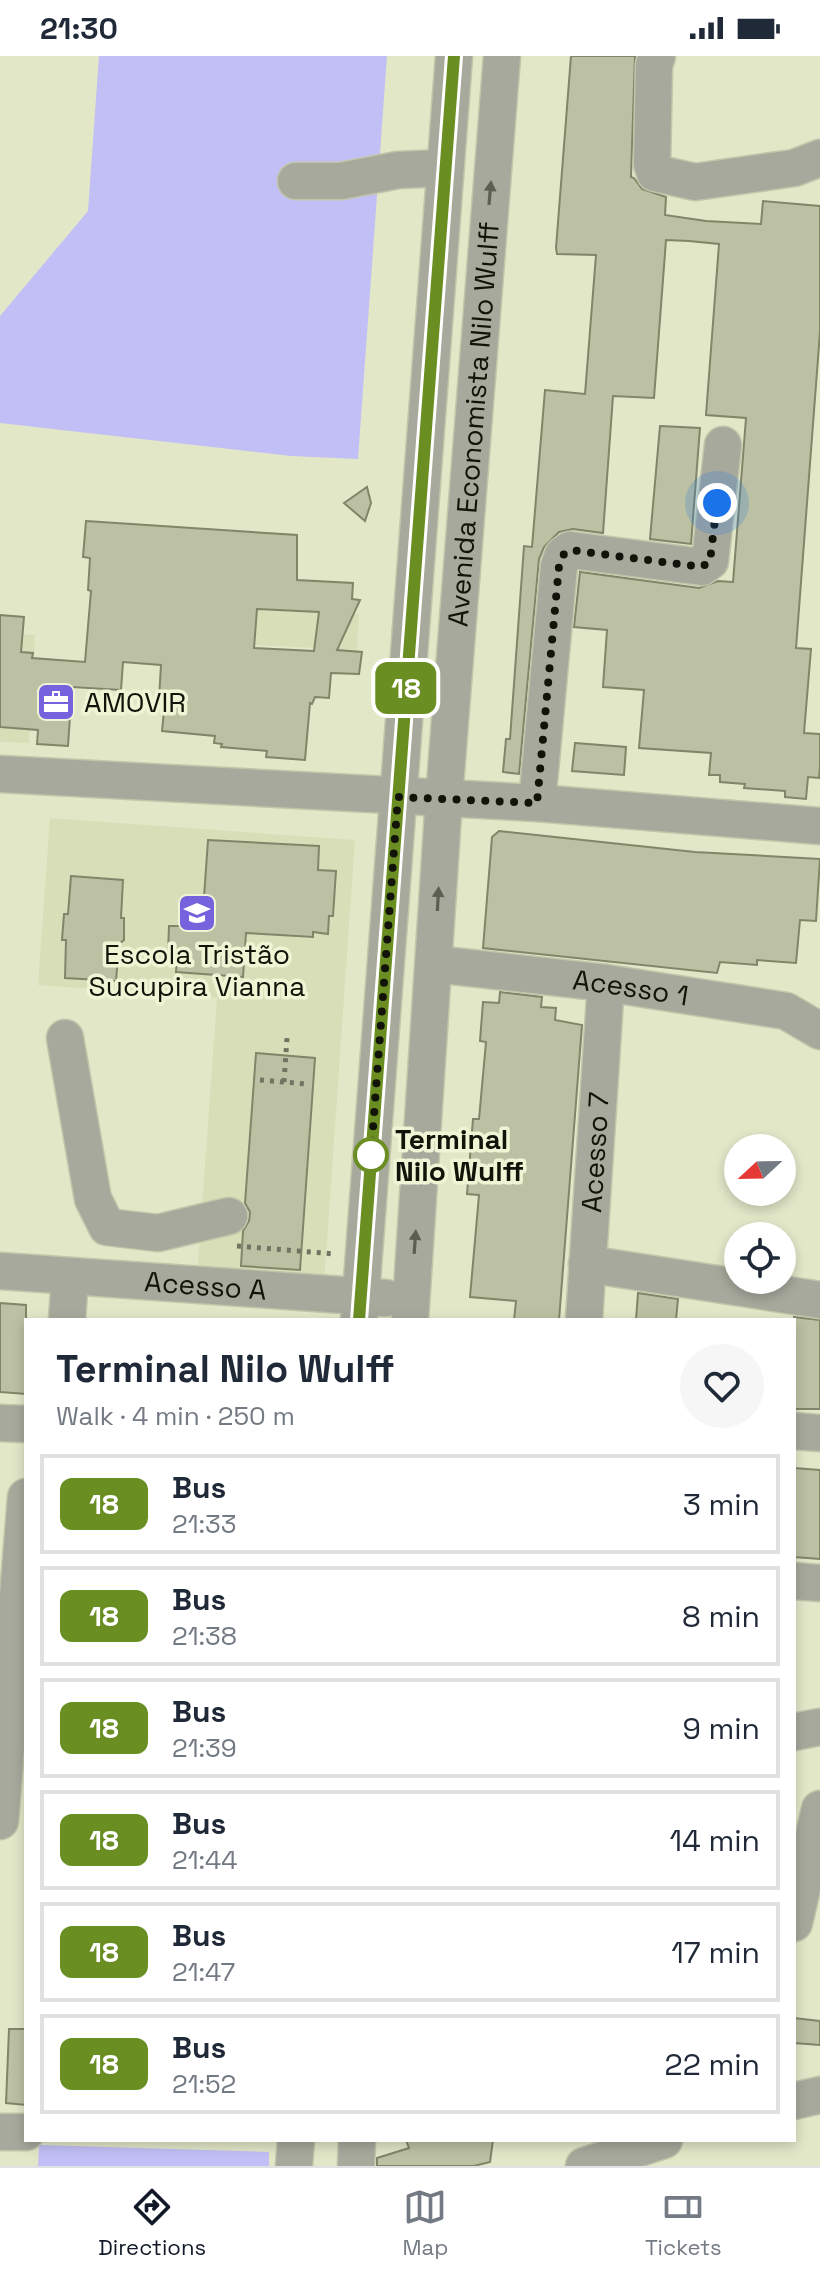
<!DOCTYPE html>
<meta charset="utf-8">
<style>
body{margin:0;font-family:"Space Grotesk",sans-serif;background:#f6f6f7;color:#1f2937;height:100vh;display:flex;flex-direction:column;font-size:30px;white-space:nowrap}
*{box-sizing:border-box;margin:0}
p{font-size:26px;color:#747a83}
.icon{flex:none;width:44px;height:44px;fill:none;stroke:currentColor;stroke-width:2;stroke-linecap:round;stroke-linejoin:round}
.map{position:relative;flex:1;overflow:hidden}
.sheet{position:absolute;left:24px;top:1262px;width:772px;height:824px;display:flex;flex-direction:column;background:#fff;border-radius:0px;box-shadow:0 4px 12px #0003}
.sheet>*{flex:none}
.badge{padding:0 16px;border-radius:12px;font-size:28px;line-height:52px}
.needle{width:52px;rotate:248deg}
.fabs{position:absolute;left:724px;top:1078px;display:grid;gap:16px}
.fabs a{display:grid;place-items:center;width:72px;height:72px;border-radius:50%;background:#fff;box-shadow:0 4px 12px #0003;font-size:40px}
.you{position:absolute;width:40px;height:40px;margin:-20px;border:6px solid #fff;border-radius:50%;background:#1a73e8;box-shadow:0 0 0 12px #1a73e833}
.map>.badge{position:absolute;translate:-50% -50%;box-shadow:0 0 0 4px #fff}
.round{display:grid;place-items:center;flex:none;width:84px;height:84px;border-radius:42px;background:#f6f6f7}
.head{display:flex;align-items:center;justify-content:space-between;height:136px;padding:0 32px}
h1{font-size:38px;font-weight:600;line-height:60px}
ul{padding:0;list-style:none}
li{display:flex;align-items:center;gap:24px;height:100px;margin:0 16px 12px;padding:0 16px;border:4px solid #e0e1e3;border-radius:0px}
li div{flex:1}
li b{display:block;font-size:30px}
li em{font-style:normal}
li .badge{min-width:88px;font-weight:700;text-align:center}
.status{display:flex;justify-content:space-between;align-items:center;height:56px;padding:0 40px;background:#fff;direction:ltr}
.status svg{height:22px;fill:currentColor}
.menu{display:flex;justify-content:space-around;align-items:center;height:112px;border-top:2px solid #e0e1e3;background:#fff;font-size:22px;color:#747a83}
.menu a{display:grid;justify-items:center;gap:4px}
.menu .active{color:#111827}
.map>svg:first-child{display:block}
</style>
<div class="status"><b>21:30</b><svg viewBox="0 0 49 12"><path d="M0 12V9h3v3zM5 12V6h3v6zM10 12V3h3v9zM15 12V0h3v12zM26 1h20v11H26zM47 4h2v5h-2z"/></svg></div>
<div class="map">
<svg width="820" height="2110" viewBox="0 0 820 2110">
<rect width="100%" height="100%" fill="#e2e7c8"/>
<g fill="#d8dfb8">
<path d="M257,553l102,5 -2,36 -102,-5z"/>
<path d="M0,577l35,2 -6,108 -29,-1z"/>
<path d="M50,762l305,22 -31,445 -127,-10 20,-277 -179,-13z"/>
</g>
<g fill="#c2bff6">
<path d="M99,0h288l-29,403 -67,-3 -291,-33v-107l88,-105z"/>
<path d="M39,2089l230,7v14h-231z"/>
</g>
<g fill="#bcc1a3" stroke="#818569" stroke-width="2" fill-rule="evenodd">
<path d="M571,0h64l-4,121 3,1 8,11 24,8 -1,18 41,6 55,3 2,-23 57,5v126l-24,316 15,1 -7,84 16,1v32l-1,12 -11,-1 -2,22 -21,-2v-6l-41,-3 1,-4 -25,-2v-7h-11l2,-22 -72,-5 5,-58 -41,-3 4,-57 -33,-3 6,-55 119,16 19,-7 15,1 13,-164 -40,-3 13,-171 -30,-3 -23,-1 -12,158 -41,-2 -10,137 -30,-4 -14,3 -15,15 -5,12 -20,215 -16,-2 3,-33h4l14,-193 8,1 13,-157 40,4 11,-139 -39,-1 -1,-6z"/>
<path d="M660,370l40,2 -9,116 -41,-5z"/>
<path d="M367,431l4,16 -6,18 -21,-18z"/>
<path d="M86,465l211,14v45l56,3 -1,16 8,1 -23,50 25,2 -3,22 -28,-1 -2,25 -14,-1 -3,7 -2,-1 -5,57 -39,-3 1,-6 -46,-4 1,-3 -8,-1 1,-7 -53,-5 3,-31 -6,-1 2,-34 -38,-3 -2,28 -49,-3 -4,59 -31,-2 1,-14 -38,-3v-112l24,2 -3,35 12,1 -1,5 53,4 6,-71 -3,-1 2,-32 -7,-1zM257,553l62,3 -5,39 -60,-3z"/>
<path d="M575,687l51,4 -2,28 -52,-4z"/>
<path d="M499,775l196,21 125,7 -4,62 -16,-1 -4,43 -39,-3v5l-37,-3 -3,11 -234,-25 9,-111z"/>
<path d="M208,784l111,6 -1,24 18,1 -3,45h-4l-1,18 -15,-2v5l-67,-4 -3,44 -67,-5 1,-18 -9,-1 1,-27h33z"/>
<path d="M71,820l52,4 -2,38h3v22l-5,4 -3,37 -51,-3 1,-38h-4l2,-26h4z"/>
<path d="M500,936l42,5 -1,10 15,1 -1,12 27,5 -23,295h-45l2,-19 -46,-4 9,-102 -12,-1 6,-75h6l7,-77 -6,-1 3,-39 16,1z"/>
<path d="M256,997l59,5 -15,212 -59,-4 2,-35 6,-10 1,-9 -5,-9z"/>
<path d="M638,1237l40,6 -2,21h-40z"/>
<path d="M0,1247l26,2v89l-26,-2z"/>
<path d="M794,1261l26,3v89h-26z"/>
<path d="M794,1412l26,2v89l-26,-2z"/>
<path d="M794,1962l26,3v24l-26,-2z"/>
<path d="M9,1973h17v76l-20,-2z"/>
<path d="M406,2084h87l-3,22 -16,4h-97v-8l32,-10z"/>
</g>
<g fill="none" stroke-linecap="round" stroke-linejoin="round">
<g stroke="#c1c5a9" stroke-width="39">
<g id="minor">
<path d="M657,0l-3,9 -2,99 3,9 40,9 99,-14 26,-10"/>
<path d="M296,125h45l57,-11 47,-2"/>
<path d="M0,718l537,29 283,23"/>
<path d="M537,747l22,-237 4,-11 7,-5 132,17 8,-6 13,-116"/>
<path id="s1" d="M434,908l172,19 180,28 34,20"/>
<path d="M65,982l28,161 14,28 51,6 71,-17"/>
<path d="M587,1208l233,36"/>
<path id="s2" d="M0,1215l386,27"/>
<path d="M67,1264l3,-43"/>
<path d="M359,1264l95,-1264"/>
<path id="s3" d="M410,1264l34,-522 58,-742"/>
<path id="s4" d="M584,1264l22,-337"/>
<path d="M0,1367l26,1"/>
<path d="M794,1375l26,2"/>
<path d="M794,1525l26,2"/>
<path d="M794,1676l26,-5"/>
<path d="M0,1765l26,-324"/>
<path d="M794,1867l26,-114"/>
<path d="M794,2045l26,-6"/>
<path d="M0,2076h26"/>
<path d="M294,2110l2,-26"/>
<path d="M356,2110l1,-26"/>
<path d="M584,2110l80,-26"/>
</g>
</g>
<g stroke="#727461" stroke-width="5" stroke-dasharray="4 6" stroke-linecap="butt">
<path d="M260,1024l47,4"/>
<path d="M284,1026l3,-44"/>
<path d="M237,1190l98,8"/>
</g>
<use href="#minor" stroke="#a6a99c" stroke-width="36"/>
</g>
<defs><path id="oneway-solid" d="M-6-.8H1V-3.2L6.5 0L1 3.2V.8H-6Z" transform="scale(2)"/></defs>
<g fill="#5c5e52">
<use href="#oneway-solid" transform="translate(490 137) rotate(-85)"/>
<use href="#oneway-solid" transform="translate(438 843) rotate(-87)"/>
<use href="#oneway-solid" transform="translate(415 1186) rotate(-86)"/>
</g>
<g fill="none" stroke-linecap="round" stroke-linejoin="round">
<g stroke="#fff" stroke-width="18">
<path id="line" d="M359,1264l95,-1264"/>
</g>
<use href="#line" stroke="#6b8e23" stroke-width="12"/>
<path stroke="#121309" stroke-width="8" stroke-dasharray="0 14.4" d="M371,1099l27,-358 139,6 22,-237 4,-11 7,-5 132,17 8,-6 7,-58"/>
</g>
<defs>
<g id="office-square" transform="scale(2)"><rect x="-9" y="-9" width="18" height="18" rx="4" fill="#7762dd" stroke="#eff4d5"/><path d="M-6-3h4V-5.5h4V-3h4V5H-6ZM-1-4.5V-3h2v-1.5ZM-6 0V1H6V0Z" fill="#fff"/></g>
<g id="school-square" transform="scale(2)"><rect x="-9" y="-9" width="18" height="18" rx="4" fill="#7762dd" stroke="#eff4d5"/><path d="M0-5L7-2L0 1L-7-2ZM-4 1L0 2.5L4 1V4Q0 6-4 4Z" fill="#fff"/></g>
</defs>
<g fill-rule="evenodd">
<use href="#office-square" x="56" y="646"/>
<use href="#school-square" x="197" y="857"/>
</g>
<circle fill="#fff" stroke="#6b8e23" stroke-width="4" cx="371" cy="1099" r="16"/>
<g text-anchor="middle" stroke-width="7" stroke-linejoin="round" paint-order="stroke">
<g font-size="28" fill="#121309" stroke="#eff4d5">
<text dy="10" stroke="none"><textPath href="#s3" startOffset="898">Avenida Economista Nilo Wulff</textPath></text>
<text dy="10" stroke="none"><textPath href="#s1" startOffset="198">Acesso 1</textPath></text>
<text dy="10" stroke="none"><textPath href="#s4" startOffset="168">Acesso 7</textPath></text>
<text dy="10" stroke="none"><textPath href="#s2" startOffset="206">Acesso A</textPath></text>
</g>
<g font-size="28" fill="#121309" stroke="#eff4d5" text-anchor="start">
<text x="84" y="656">AMOVIR</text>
<text x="197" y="908" text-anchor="middle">Escola Tristão<tspan x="197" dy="32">Sucupira Vianna</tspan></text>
</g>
<g font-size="28" font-weight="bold" fill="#121309" stroke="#eff4d5" text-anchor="start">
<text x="395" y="1093">Terminal<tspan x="395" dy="32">Nilo Wulff</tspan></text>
</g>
</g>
</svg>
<div class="fabs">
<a><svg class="needle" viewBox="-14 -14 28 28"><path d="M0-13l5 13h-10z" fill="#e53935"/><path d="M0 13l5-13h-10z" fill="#747a83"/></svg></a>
<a><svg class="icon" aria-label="locate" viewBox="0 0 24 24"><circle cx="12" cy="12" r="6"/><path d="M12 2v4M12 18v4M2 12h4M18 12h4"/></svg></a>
</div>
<div class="you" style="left:717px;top:447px"></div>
<b class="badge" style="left:406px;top:632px;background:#6b8e23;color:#fff">18</b>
<section class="sheet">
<div class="head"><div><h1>Terminal Nilo Wulff</h1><p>Walk · 4 min · 250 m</p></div><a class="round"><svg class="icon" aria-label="heart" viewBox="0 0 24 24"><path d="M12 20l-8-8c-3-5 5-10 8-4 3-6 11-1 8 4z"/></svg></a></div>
<ul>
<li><span class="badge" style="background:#6b8e23;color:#fff">18</span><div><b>Bus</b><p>21:33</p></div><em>3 min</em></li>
<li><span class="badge" style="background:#6b8e23;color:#fff">18</span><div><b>Bus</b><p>21:38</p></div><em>8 min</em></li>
<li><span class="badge" style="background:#6b8e23;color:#fff">18</span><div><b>Bus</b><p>21:39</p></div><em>9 min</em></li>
<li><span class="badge" style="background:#6b8e23;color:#fff">18</span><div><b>Bus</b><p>21:44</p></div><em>14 min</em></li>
<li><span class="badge" style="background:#6b8e23;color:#fff">18</span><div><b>Bus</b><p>21:47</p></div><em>17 min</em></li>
<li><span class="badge" style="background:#6b8e23;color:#fff">18</span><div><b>Bus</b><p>21:52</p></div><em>22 min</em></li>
</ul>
</section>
</div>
<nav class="menu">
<a class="active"><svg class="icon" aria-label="directions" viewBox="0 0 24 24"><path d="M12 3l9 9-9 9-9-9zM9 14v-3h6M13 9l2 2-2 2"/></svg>Directions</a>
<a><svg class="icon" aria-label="map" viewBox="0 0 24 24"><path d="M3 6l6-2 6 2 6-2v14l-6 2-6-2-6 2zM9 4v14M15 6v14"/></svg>Map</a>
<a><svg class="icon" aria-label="tickets" viewBox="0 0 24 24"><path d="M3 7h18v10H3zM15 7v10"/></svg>Tickets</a>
</nav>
